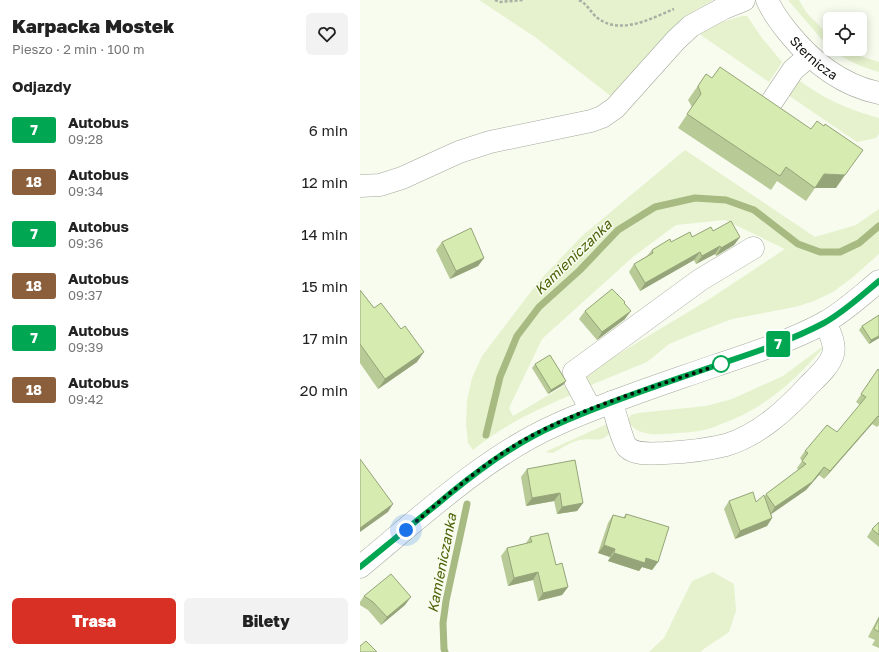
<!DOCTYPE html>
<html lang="pl">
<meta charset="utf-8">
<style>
body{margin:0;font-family:"Golos Text",sans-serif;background:#f2f2f2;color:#222;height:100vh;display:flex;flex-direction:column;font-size:15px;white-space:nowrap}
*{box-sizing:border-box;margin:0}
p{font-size:13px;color:#767676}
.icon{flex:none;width:22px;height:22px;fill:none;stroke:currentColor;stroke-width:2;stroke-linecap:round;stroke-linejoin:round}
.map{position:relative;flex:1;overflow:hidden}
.details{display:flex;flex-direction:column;background:#fff;width:360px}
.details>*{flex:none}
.badge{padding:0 8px;border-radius:3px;font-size:14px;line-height:26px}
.controls{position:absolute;left:463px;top:12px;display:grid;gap:8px}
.controls a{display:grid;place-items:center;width:44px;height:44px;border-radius:6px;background:#fff;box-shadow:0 2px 10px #0003;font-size:20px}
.you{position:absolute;width:20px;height:20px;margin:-10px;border:3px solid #fff;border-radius:50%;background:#1a73e8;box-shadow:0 0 0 6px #1a73e833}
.map>.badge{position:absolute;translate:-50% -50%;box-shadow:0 0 0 2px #fff}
h2{padding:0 12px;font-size:15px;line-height:36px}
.round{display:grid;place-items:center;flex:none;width:42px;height:42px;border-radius:6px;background:#f2f2f2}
.overview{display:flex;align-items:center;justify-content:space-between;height:68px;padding:0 12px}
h1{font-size:19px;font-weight:800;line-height:30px}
.primary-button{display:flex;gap:8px;margin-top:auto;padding:8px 12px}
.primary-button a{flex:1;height:46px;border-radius:6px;background:#d93025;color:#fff;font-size:16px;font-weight:800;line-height:46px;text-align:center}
.primary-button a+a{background:#f2f2f2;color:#222}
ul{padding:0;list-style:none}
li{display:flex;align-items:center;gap:12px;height:52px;padding:0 12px}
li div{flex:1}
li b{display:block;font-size:15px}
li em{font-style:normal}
li .badge{min-width:44px;font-weight:700;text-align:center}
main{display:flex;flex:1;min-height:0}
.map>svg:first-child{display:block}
</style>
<main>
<section class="details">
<div class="overview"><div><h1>Karpacka Mostek</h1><p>Pieszo · 2 min · 100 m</p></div><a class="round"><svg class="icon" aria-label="heart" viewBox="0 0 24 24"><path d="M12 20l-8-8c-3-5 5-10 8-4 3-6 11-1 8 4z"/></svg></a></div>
<h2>Odjazdy</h2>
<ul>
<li><span class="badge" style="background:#00a651;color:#fff">7</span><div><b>Autobus</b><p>09:28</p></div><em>6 min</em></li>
<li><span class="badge" style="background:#8b5e3c;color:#fff">18</span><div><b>Autobus</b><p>09:34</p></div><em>12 min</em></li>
<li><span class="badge" style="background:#00a651;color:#fff">7</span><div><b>Autobus</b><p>09:36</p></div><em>14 min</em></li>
<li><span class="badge" style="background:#8b5e3c;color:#fff">18</span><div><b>Autobus</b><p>09:37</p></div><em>15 min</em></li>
<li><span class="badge" style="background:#00a651;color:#fff">7</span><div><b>Autobus</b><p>09:39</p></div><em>17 min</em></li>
<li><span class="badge" style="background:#8b5e3c;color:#fff">18</span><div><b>Autobus</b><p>09:42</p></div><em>20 min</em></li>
</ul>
<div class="primary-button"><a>Trasa</a><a>Bilety</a></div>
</section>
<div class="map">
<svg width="519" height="652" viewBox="0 0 519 652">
<rect width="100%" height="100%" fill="#f7fcef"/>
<g fill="#e5f2cd">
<path d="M119,0h234l-19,11 -16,13 -66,73 -77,-60z"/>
<path d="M428,0h11l7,12 24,25v12z"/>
<path d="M382,16h5l15,22 20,24 -13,20 -71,-49 24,-11z"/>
<path d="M470,49h19l11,7 19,6v10c-18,-5 -33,-12 -49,-23z"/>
<path d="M435,77c28,22 50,31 84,41v16l-3,4 -19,4 -72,-49z"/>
<path d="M325,150l130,87 41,-12 23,-16v45l-26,23 -20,15 -19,9 -19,6 -63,12 -34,13 -29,12 -22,18 -61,25 -4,-11 126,-76 77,-51 -60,-29 -49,5 -42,31 -92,83 -33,69 4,8 56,-33 4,11c-35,15 -70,31 -100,56l-5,-7 -2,-19 1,-23 5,-23 10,-22 57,-75 43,-45z"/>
<path d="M462,347l1,1c-28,33 -61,62 -102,76 -5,2 -11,5 -17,6 -14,3 -29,3 -43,4 -12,1 -30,-2 -33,-15l3,-4 7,-2 68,-7 26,-7 51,-23z"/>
<path d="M247,424l2,2 2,4c-8,15 -17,7 -31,10 -10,2 -18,8 -27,13l-8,-1z"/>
<path d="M353,572l21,12 2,27 -7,21 -28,19 1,1h-53l15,-14 28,-57z"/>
</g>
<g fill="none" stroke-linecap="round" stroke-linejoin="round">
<g stroke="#a7ba81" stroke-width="7">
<path d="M126,435l14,-58 17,-41 22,-29 41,-37 38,-40 37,-23 40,-9 31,2 28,10 44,34 22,8h20l19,-9 20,-17"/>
<path d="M85,652l-1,-3 -1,-26 3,-22 21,-97"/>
</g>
<g stroke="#a4a89d" stroke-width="23">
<g id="minor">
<path id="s1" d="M407,0c5,11 12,21 20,31 24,30 53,54 92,62"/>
<path d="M411,103l22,-33 16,-14"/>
<path d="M0,186l20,-1 22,-7 57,-26 31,-10 101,-21 11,-4 13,-9 61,-68 15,-14 33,-18 20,-8"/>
<path d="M252,402c2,8 11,41 15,45 9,9 27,6 38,6 21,-1 41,-3 61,-8 33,-10 60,-35 83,-60 8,-8 21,-19 24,-31 3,-10 -4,-23 -8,-32"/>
<path d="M231,410l-16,-30 -1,-8 126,-92 53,-32"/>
<path d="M0,567c61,-50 125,-111 198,-143 51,-23 105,-40 159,-59 36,-12 73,-24 107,-42 20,-11 38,-28 55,-42"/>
</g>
</g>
<g stroke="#aaaea4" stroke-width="2.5" stroke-dasharray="3 2" stroke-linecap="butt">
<path d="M135,0l5,2 23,-2"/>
<path d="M219,0c9,4 12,14 20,19 23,16 53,-1 75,-10"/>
</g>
<use href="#minor" stroke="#fff" stroke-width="22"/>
</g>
<g fill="#b8ca96">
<path d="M346,74l130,114h-21l-9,13 -29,-20 -6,9 -93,-62 14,-21 -4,-7z"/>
<path d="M353,231l27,6 -6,8 -18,11 -1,-2 -19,10 -2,-4 -54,31 -11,-19 5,-8 13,-8 5,-6z"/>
<path d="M82,242l42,16 -6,8 -28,13 -14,-29z"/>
<path d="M0,290l57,72 -39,27 -18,-26z"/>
<path d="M264,303l1,16 -28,21 -18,-21 6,-8z"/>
<path d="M519,315v23l-10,6 -10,-14 3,-4z"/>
<path d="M175,364l31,17 -3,4 -15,9 -16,-26z"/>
<path d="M518,369l1,1v55l-2,2 -5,-3 -48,55 -5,-4 -13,15 -35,24 1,4 -5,8 -32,13 -11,-30 5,-8 27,1 9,-6 1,-2 32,-24 -1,-2 5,-7 -2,-3 5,-7 32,-19 23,-27 -4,-3z"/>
<path d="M167,469l56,34 -6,8 -20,3 -3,-13 -28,5 -5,-29z"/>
<path d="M266,514l32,48 -6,8 -10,-3 -3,4 -31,-10 2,-4 -12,-4 10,-30 5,-8 10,3z"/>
<path d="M519,522v25l-12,-10 5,-8z"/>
<path d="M170,537l26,28 12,22 -6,8 -24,6 -5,-21 -25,6 -7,-30 6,-8 19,-5z"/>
<path d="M4,596l41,9 -24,20 -13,-15 -8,-5v-3z"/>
<path d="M519,616v32l-7,-3 3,-5 -7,-3z"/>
</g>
<g fill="#96a47a">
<path d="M464,174l21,1 -9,13h-21z"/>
<path d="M380,237l-6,8 -18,11 5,-8z"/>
<path d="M360,246l-5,8 -19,10 6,-8z"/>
<path d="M340,252l-6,8 -54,31 5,-8z"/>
<path d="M124,258l-6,8 -28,13 6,-8z"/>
<path d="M271,311l-6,8 -28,21 5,-8z"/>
<path d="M519,336v2l-10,6 2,-4z"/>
<path d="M64,352l-7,10 -39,27 7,-10z"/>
<path d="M206,381l-3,4 -15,9 3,-4z"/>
<path d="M518,416l-6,8 -48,55 6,-8z"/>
<path d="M464,467l-5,8 -13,15 -36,25 5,-8z"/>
<path d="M200,493l-6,8 -28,5 6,-8z"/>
<path d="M223,503l-6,8 -20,3 5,-7z"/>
<path d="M33,504l-5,8 -28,20v-4z"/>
<path d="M412,518l-5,8 -32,13 5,-8z"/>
<path d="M244,545l11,4 -5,8 -12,-4z"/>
<path d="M254,553l32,5 12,4 -6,8 -10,-3 -3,4 -31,-10z"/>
<path d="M178,572l-5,8 -25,6 6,-8z"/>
<path d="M208,587l-6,8 -24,6 5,-8z"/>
<path d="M51,597l-6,8 -24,20 6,-8z"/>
</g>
<g fill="#d6ebaf" stroke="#96a47a">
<path d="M360,67l91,62 6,-8 7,5 1,-2 38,26 -18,25 -21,-1 -9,14 -29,-21 -6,9 -93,-62 14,-20 -3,-8 8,-12 6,4z"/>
<path d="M371,221l9,16 -19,11 -1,-2 -18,10 -2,-4 -55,31 -11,-19 19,-11 -1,-3 18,-11 1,3 19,-10 2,5 19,-10 2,4z"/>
<path d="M111,228l13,30 -28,13 -14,-29z"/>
<path d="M252,289l13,13 -1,1 7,8 -29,21 -17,-21z"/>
<path d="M0,290l14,18 7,-5 20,26 4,-3 19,26 -39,27 -25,-35z"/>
<path d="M519,315v21l-8,4 -9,-14z"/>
<path d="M190,355l16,26 -15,9 -16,-26z"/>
<path d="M518,369l1,1v47l-1,-1 -48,55 -6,-4 -12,15 -37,25 -9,-13 40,-30 -4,-3 6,-8 -3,-2 22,-26 10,7 29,-35 -5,-3z"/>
<path d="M0,459l33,45 -33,24z"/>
<path d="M215,460l8,43 -21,4 -2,-14 -28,5 -5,-29z"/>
<path d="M393,492l3,10 8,-7 8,23 -32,13 -11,-30z"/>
<path d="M266,514l43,13 -11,35 -12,-4 -1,5 -31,-10 1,-4 -11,-4 9,-30 12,3z"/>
<path d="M519,522v13l-7,-6z"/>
<path d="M188,533l8,32 6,-2 6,24 -25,6 -5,-21 -24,6 -7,-30 25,-6 -2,-5z"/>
<path d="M31,574l20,23 -24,20 -14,-15 -9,-6z"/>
<path d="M519,618v14l-5,-3z"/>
<path d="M6,641l11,11h-17v-6z"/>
</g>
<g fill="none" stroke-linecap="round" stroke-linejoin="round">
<g stroke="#fff" stroke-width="9">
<path id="line" d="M0,567c25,-20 50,-41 75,-61 38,-32 77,-62 123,-82 51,-23 105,-40 159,-59 36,-12 73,-24 107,-42 20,-11 38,-28 55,-42"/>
</g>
<use href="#line" stroke="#00a651" stroke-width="6"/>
<path stroke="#0c0d09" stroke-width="4" stroke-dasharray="0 7.2" d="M46,530c37,-31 74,-64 116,-89 62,-35 133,-54 199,-77"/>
</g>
<circle fill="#fff" stroke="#00a651" stroke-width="2" cx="361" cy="364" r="8"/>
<g text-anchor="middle" stroke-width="3" stroke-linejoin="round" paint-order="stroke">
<g font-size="13" fill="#0c0d09" stroke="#f7fcef">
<text dy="5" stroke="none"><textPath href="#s1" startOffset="75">Sternicza</textPath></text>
</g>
<g font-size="14" font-style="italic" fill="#4a6002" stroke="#f7fcef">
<text transform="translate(213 257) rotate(-44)" y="5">Kamieniczanka</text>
<text transform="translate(82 563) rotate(-79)" y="5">Kamieniczanka</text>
</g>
</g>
</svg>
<div class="controls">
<a><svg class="icon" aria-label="locate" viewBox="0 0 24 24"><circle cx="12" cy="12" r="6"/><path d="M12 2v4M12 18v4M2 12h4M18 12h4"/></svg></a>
</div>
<div class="you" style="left:46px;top:530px"></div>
<b class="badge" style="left:418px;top:344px;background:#00a651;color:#fff">7</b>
</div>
</main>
